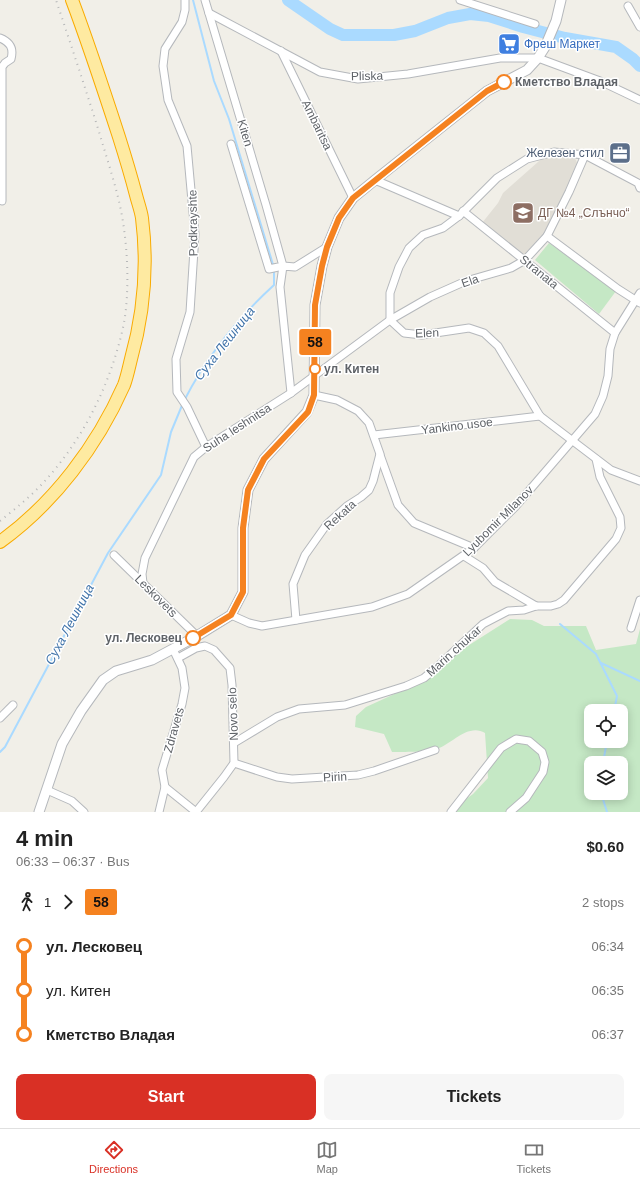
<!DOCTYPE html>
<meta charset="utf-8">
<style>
body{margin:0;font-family:Arial,sans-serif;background:#f6f6f6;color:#222;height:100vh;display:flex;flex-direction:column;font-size:15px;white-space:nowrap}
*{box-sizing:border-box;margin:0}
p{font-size:13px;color:#767676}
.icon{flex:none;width:22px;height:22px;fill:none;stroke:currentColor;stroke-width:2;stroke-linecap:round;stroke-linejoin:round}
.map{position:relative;height:812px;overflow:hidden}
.details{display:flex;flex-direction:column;background:#fff;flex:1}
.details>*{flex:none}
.badge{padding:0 8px;border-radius:3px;font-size:14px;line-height:26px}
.controls{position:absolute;left:584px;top:704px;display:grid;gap:8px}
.controls a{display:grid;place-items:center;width:44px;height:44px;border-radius:8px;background:#fff;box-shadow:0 2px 10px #0003;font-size:20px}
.map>.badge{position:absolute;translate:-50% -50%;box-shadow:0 0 0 2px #fff}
.legs{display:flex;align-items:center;gap:6px;height:44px;padding:0 16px;font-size:13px}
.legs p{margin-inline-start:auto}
.head{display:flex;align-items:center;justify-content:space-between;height:68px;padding:0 16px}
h1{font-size:22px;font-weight:600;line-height:30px}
.primary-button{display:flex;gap:8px;margin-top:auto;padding:8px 16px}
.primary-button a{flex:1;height:46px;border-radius:8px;background:#d93025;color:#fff;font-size:16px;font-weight:600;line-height:46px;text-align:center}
.primary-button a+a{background:#f6f6f6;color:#222}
ul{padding:0 16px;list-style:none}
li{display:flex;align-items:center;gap:14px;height:44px;font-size:15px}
li i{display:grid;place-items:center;width:6px;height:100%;margin:0 5px;background:currentColor}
li i::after{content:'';width:10px;height:10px;margin:-5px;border:3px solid;border-radius:50%;background:#fff}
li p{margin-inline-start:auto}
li:first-child i{background:linear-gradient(#0000 50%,currentColor 0)}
li:last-child i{background:linear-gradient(currentColor 50%,#0000 0)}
.menu{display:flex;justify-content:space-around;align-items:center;height:56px;border-top:1px solid #e0e0e0;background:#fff;font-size:11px;color:#767676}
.menu a{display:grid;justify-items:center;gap:2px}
.menu .current{color:#d93025}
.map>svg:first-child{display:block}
</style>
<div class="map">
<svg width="640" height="812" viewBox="0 0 640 812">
<rect width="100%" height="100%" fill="#f1efe8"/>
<path fill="#e1ded6" d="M547,154l27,4 2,2 2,6 -33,66 -20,22 -2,1 -41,-32 16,-20 5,-10z"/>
<g fill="#c5e8c5" fill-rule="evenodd">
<path d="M549,243l67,48 -17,23 -64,-54z"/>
<path d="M510,619l22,1 12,6h42l10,24 40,-6 4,-15v183h-192l25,-18 15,-16 -3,-45c-17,-10 -33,11 -48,16 -8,3 -35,3 -45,3l-8,-18 -29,-7 1,-11 10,-9 57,-26 32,-27zM591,711h30v30h-30zM591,763h30v30h-30z"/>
</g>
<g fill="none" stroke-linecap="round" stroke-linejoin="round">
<g stroke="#aadaff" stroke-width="2">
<path d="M185,399c22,-43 53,-81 89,-114v-17l-45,-149 -15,-38 -21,-81"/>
<path d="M560,624l36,30 21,42 -3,15"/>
<path d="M601,663l39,18"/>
<path d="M0,752l5,-5 103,-194 53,-78 10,-43 12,-29"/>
<path d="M603,763l4,-22"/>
<path d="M601,793l6,19"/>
</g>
<path stroke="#aadaff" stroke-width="12" d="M288,0l42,29 13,6h51l21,-4 33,-13 22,-4 19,2 34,11 42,11 51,9 17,12 7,7"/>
<g stroke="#b5b8bc" stroke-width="9">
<g id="minor">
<path d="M185,0v10l-3,12 -17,27 -2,17 5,34 19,46 8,88 -5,78 -14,47 1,33 10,15 19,40"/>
<path d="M205,0l61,205 17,61 -14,3 -38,-125"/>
<path d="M460,0l75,24"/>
<path d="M628,6l12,21"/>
<path d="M209,13l111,59 38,7 50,-5 92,-16h38l62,23 40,19"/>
<path d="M0,38c10,4 14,10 11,21l-6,4 -3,4v134"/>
<path d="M281,51l72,147"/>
<path d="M375,180l84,36"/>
<path d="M640,188l-2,-5 -53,-28 -31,-3 -27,7 -30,19 -38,38 -16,12 -20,7 -14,13 -10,19 -9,26v27l14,13 18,2 47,-7 15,5 14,13 42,70 71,54 29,11"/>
<path d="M463,211l152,122"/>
<path d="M547,236l71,53 22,14"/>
<path d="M291,393l-11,-106 3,-21 12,1 32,-20"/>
<path d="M374,435l166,-19"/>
<path d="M380,455l18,50 16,18 60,25"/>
<path d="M114,555l83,81"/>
<path d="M464,556l19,12 12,14 41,24"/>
<path d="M143,583l-1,-9 3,-16 49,-101 12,-10 85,-54 99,-73 40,-23 36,-16 45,-13 14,-8 22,-24 22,-44 16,-37"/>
<path d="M231,615l18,8 13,3 110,-19 36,-13 66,-46 41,-41 80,-93 8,-18 5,-20 2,-27 5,-16 25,-40"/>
<path d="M296,620l-3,-36 12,-29 22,-31 20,-18 14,-9 8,-7 4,-9 7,-27 -11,-31 -11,-12 -21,-11 -23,-5"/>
<path d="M631,628l9,-28"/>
<path d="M178,658l18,-10 9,-2 9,4 16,18 2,17 2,78 -10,14 -28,35"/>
<path d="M0,718l13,-13"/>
<path d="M234,743l43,-26 22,-8 46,-4 61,-19 18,-8 13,-11 46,-43 25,-13 16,-1 12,-4h15l7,-2 6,-4 52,-61 5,-11 -1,-11 -20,-40 -4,-18"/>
<path d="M234,763l43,14 15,2 66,-4 16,-4 61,-21"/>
<path d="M165,787l31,25"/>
<path d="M47,790l25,11 12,11"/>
<path d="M159,812l6,-25 -3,-17 20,-66 3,-16 -3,-20 -9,-19"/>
<path d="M451,812l50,-64 15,-9 13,2 13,11 3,10 -2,10 -17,26 -16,14"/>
</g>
</g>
<g stroke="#b5b8bc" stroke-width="11">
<path id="tertiary" d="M39,812l23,-68 19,-33 22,-31 13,-9 36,-11 45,-24 34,-21 12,-23v-64l5,-38 16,-31 43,-47 7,-17 1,-90 7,-39 5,-19 12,-29 14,-20 22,-18 112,-89 40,-21 11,-12 7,-11 11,-26 5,-21"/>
</g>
<g stroke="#f9ab00" stroke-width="14">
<path id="trunk" d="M0,542c54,-39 97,-96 124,-157 3,-8 5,-18 7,-26 13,-46 17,-93 11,-141 -1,-7 -4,-15 -6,-23 -5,-19 -11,-39 -17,-58 -15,-46 -30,-92 -47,-137"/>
</g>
<use href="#minor" stroke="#fff" stroke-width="7"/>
<use href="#tertiary" stroke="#fff" stroke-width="9"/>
<use href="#trunk" stroke="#feeaa1" stroke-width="12"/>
<path stroke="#b6b7b8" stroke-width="2" stroke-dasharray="1 5" stroke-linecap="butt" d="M0,521c15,-12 30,-24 43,-38 41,-44 69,-102 81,-160 5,-29 4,-65 0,-94 -4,-32 -15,-63 -24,-94 -14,-45 -29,-90 -44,-135"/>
</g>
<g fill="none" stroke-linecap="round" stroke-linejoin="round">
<g stroke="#fff" stroke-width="9">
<path id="line-1" d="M193,638l38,-23 12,-23v-64l5,-38 16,-31 44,-47 6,-17 1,-90 7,-39 5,-19 12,-29 14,-20 134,-107 17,-9"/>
</g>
<use href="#line-1" stroke="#f58220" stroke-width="6"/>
</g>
<defs>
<g id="supermarket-square" transform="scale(1.15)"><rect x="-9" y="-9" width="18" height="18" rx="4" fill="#3f7fe0" stroke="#fff"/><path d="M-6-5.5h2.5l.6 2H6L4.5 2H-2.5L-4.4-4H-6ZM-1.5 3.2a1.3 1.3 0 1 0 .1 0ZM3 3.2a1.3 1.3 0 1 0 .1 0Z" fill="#fff"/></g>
<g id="office-square" transform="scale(1.15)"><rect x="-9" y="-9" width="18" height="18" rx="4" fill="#5c6f8a" stroke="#fff"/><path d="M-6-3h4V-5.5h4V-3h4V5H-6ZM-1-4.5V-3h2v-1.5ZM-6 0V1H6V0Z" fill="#fff"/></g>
<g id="school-square" transform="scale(1.15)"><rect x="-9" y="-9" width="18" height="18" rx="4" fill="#8d6e63" stroke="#fff"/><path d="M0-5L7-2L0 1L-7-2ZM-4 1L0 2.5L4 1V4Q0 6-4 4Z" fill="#fff"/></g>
</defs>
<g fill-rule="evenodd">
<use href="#supermarket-square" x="509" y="44"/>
<use href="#office-square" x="620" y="153"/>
<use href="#school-square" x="523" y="213"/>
</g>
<g fill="#fff" stroke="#f58220" stroke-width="2">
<circle cx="504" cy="82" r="7"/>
<circle cx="315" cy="369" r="5"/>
<circle cx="193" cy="638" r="7"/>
</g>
<g text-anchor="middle" stroke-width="3" stroke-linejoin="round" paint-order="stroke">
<g font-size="12" fill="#366cbe" stroke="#fff" text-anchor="start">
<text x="524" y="48">Фреш Маркет</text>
</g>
<g font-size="12" fill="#5f6368" stroke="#fff">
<text transform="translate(367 76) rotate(-1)" y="4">Pliska</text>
<text transform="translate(317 125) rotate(64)" y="4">Ambaritsa</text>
<text transform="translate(245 133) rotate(73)" y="4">Kiten</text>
<text transform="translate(193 223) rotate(-91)" y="4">Podkrayshte</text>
<text transform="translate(539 272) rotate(39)" y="4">Stranata</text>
<text transform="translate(470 281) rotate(-19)" y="4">Ela</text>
<text transform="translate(427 333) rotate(-2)" y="4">Elen</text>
<text transform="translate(457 426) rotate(-7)" y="4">Yankino usoe</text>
<text transform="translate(237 428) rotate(-33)" y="4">Suha leshnitsa</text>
<text transform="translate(340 515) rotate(-42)" y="4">Rekata</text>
<text transform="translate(498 521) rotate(-45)" y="4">Lyubomir Milanov</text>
<text transform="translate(156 596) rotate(45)" y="4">Leskovets</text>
<text transform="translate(454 651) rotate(-42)" y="4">Marin chukar</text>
<text transform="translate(233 714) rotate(-92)" y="4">Novo selo</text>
<text transform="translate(174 730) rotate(-74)" y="4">Zdravets</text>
<text transform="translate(335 777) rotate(-3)" y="4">Pirin</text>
</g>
<g font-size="12" font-weight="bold" fill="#5f6368" stroke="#fff" text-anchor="start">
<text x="515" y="86">Кметство Владая</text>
<text x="324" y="373">ул. Китен</text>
<text x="182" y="642" text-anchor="end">ул. Лесковец</text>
</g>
<g font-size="12" fill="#4e5e75" stroke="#fff" text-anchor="end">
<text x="604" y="157">Железен стил</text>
</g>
<g font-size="12" fill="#785e54" stroke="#fff" text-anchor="start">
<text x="538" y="217">ДГ №4 „Слънчо“</text>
</g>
<g font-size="13" font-style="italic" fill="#4174aa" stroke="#fff">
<text transform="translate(224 343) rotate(-52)" y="5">Суха Лешница</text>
<text transform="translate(69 624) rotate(-62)" y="5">Суха Лешница</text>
</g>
</g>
</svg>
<div class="controls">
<a><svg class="icon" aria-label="locate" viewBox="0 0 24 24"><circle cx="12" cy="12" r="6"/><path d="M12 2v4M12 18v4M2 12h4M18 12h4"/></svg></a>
<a><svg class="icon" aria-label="layers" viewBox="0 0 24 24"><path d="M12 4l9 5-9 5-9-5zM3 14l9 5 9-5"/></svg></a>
</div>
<b class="badge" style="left:315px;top:342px;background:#f58220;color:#111">58</b>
</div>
<section class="details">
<div class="head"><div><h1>4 min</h1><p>06:33 – 06:37 · Bus</p></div><b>$0.60</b></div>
<div class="legs"><svg class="icon" aria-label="walk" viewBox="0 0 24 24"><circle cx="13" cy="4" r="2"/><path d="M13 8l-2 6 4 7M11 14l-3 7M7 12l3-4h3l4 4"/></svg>1<svg class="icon" aria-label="forward" viewBox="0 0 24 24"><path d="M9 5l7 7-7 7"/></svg><b class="badge" style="background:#f58220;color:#111">58</b><p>2 stops</p></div>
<ul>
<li><i style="color:#f58220"></i><b>ул. Лесковец</b><p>06:34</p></li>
<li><i style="color:#f58220"></i><span>ул. Китен</span><p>06:35</p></li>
<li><i style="color:#f58220"></i><b>Кметство Владая</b><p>06:37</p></li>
</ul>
<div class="primary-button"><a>Start</a><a>Tickets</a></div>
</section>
<nav class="menu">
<a class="current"><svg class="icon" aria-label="directions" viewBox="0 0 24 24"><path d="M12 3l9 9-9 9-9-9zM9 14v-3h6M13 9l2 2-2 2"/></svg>Directions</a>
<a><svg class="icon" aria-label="map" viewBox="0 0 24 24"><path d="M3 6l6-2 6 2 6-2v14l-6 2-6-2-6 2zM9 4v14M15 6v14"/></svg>Map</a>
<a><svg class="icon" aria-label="tickets" viewBox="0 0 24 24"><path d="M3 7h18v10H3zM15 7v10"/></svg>Tickets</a>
</nav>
